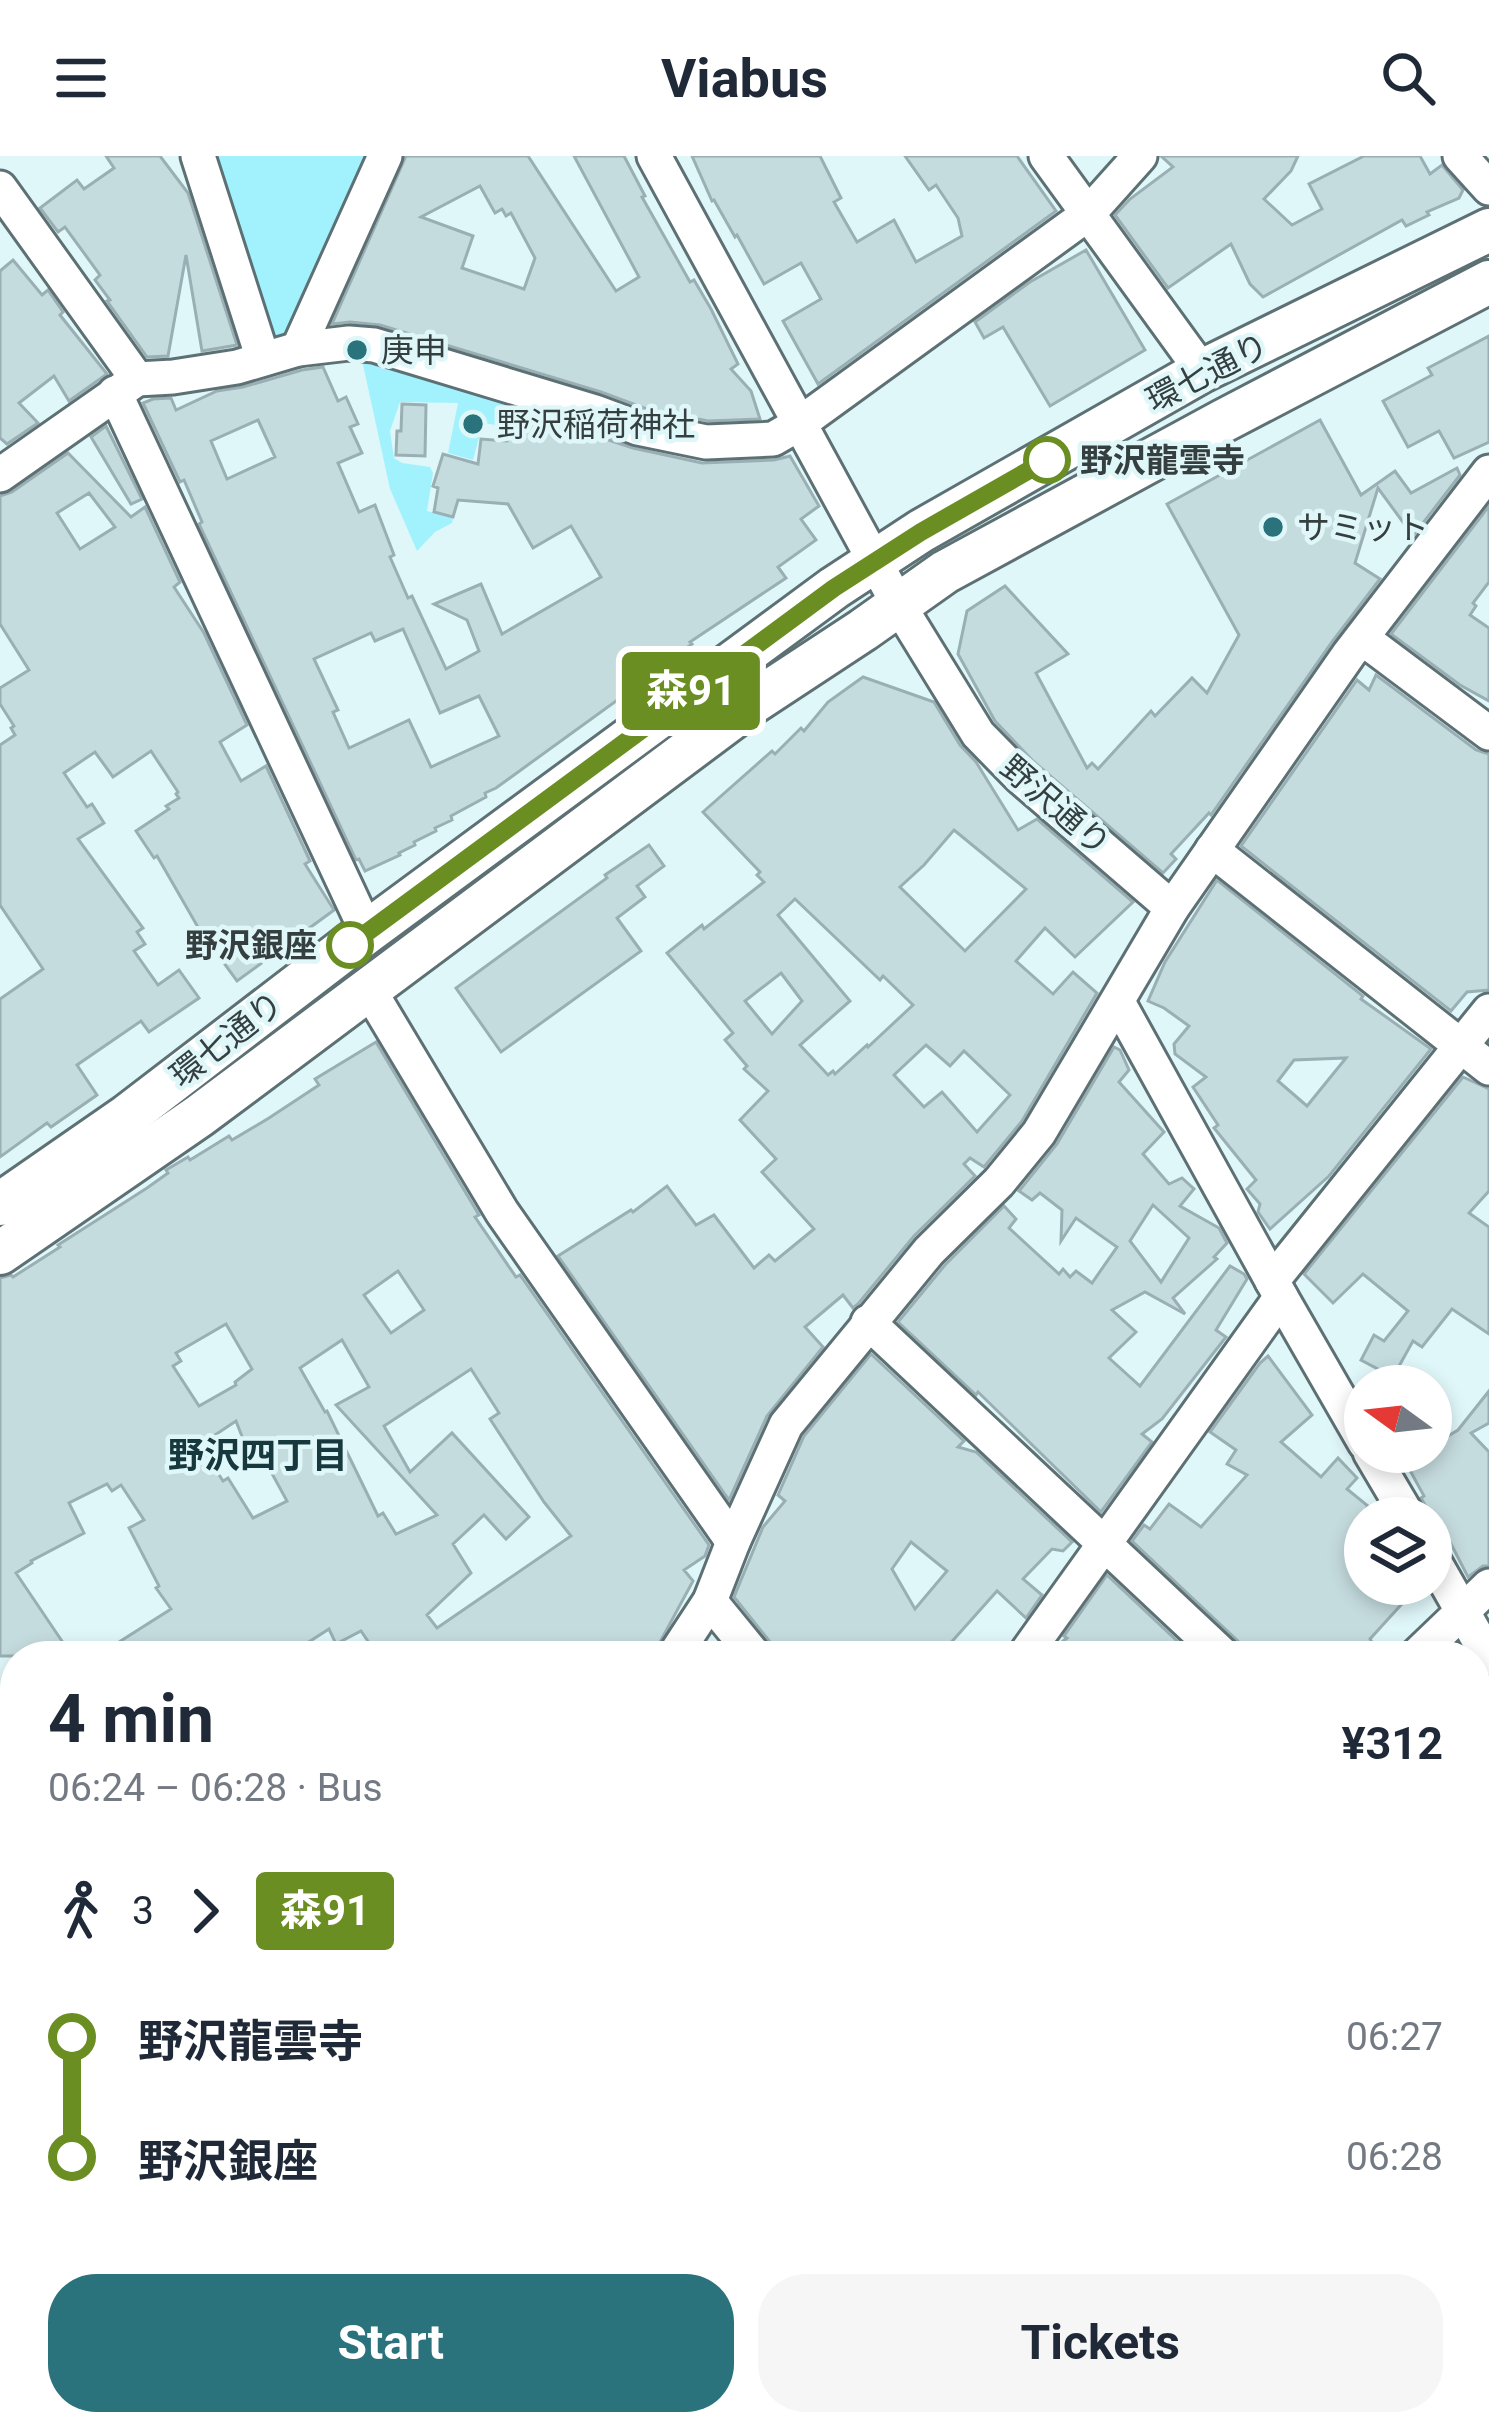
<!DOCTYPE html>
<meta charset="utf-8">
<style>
body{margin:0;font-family:Roboto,"Noto Sans JP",sans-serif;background:#f6f6f7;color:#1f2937;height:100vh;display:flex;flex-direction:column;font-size:45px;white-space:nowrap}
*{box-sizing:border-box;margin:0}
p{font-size:39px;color:#747a83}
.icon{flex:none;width:66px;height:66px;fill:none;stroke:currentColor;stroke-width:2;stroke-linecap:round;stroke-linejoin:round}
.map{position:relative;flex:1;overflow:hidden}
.sheet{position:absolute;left:0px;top:1485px;width:1491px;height:795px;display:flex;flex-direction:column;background:#fff;border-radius:48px 48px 0 0;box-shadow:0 6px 18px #0003}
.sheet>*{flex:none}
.badge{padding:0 24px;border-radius:9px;font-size:42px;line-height:78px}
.needle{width:78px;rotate:285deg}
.fabs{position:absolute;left:1344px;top:1209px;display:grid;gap:24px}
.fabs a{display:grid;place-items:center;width:108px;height:108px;border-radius:50%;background:#fff;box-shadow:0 6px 18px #0003;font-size:60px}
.map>.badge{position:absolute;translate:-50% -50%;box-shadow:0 0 0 6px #fff}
.legs{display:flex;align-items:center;gap:18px;height:132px;padding:0 48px;font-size:39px}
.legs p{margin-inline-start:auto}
.summary{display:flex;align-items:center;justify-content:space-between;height:204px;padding:0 48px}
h1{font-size:66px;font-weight:700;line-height:90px}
.button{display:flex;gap:24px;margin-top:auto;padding:24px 48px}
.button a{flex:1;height:138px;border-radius:48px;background:#2a727c;color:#fff;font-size:48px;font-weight:700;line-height:138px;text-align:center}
.button a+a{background:#f6f6f7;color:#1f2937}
ul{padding:0 48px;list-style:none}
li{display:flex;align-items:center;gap:42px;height:120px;font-size:45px}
li i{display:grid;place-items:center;width:18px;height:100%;margin:0 15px;background:currentColor}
li i::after{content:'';width:30px;height:30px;margin:-15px;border:9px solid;border-radius:50%;background:#fff}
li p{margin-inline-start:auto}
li:first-child i{background:linear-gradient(#0000 50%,currentColor 0)}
li:last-child i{background:linear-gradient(currentColor 50%,#0000 0)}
header{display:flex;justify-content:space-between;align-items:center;height:156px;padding:0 48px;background:#fff;font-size:54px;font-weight:700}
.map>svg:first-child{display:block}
</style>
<header><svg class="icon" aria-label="menu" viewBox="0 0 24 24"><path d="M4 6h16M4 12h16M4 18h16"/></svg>Viabus<svg class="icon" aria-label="search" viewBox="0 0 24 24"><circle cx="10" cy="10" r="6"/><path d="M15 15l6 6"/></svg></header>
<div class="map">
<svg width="1489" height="2278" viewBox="0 0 1489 2278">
<rect width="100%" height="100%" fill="#e0f7fa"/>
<g fill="#a2f2fe">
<path d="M203,0h176l-84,184 -29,11z"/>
<path d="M367,199l145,46 -9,25 -20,-3 -10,37 -25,-7 10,-50 -58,-1 -10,29 4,27 8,5 28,4 3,6 -6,38 26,7 -1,5 -17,9 -18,19 -27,-62 -28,-129z"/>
</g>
<g fill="#c5dcdf" stroke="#9aafb3" stroke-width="3" fill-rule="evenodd">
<path d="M106,0h54l28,37 49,152 -35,6 -16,-96 -18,101 -21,1 -40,-56 3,-1 -15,-20 5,-5 -35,-48 -7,5 -18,-24 37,-28 7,9 30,-21z"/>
<path d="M406,0h122l88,135 23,-14 -65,-121h50l21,40 -3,1 48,85 4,-2 17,29 27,55 -7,5 20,22 9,28 -52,2 -64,-13 -43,-16 -221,-67 -30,-3 -18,2zM480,30l15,27 7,-4 4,7 5,-3 24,45 -11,31 -62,-21 11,-32 -52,-19z"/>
<path d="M692,0h128l21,42 -7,4 23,40 37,-22 22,42 46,-26 -4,-18 -22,-33 -7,5 -24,-34h112l39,55 -238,173 -35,-63 38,-22 -20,-36 -37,21 -27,-49 -2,2 -21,-37 -2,1z"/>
<path d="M1161,0h137l-7,15 -27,28 28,26 30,-16 -13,-25 55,-28h56l10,18 12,-9 21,25 -4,8 -32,14 2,3 -23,11 -4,-6 -139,77 -13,-13 -19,-40 -63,44 -53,-73 15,-16 43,-32z"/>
<path d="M1086,94l59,100 -95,56 -47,-79 -19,11 -9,-16 55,-40z"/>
<path d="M13,104l29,35 6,-5 15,22 -3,3 47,59 -38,27 -15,-25 -35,27 19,20 -31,21 -7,-6v-167z"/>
<path d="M1489,180v106l-35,16 -15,-27 -31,16 -25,-46 49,-26 -4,-7z"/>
<path d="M323,211l15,34 8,-4 12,27 -8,3 12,26 -24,10 21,49 16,-7 19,50 -4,2 18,41 4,-2 34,73 33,-18 -12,-31 -33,-16 47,-20 21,50 99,-57 -30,-51 -38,22 -25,-44 -50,-4 -5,17 -19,-5 4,-24 -5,-2 10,-32 35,10 3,-25 26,2 5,-17 8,-13 113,37 69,15 72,-3 16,-4 29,50 -18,13 15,21 -38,27 8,11 -96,64 2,2 -41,28 1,3 -156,113 -11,5 1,4 -35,19 1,4 -17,8 1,3 -22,11 1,3 -16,8 1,2 -35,16 -6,-12 -3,1 -157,-336 3,-2 -18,-42 -4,2 -37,-79 10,-4 18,-1 5,12 41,-19 26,-4 59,-17zM258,264l17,37 -48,22 -16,-38zM403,473l37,84 39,-17 20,40 -68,31 -22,-47 -60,28 -16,-36 5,-2 -24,-51 57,-26 4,8z"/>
<path d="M402,248l24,1 -1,51 -29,-1 1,-24h4z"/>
<path d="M1320,264l41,75 34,-24 16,22 46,-25 3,7 -47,61 -35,-48 -23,75 25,16 -48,63 -121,173 -2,-2 -38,41 5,5 -13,14 -130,-112 -38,-40 -37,-67 9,-43 38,-25 63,68 -32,19 51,95 5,-5 6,6 53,-58 4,5 37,-38 15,15 32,-58 -72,-131z"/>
<path d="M106,270l36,73 -11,5 -40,-67z"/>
<path d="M68,297l63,64 14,-10 35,75 -6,5 30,46 43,92 -27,17 21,39 25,-15 44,95 -5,3 29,46 -97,71 -38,-52 -42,-73 -3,2 -18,-27 33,-22 -3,-3 13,-8 -3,-4 2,-2 -27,-41 -38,26 -18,-25 -31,21 23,34 5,-3 12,19 -26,16 65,89 -6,4 8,12 -11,7 24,34 21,-15 20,28 -50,34 -8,-11 -64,44 20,30 -46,32 -4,-4 -47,34v-158l43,-30 -43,-64v-160l15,-10 -4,-7 3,-2 -14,-22v-16l29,-18 -29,-46v-128l12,-4zM89,337l26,34 -35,22 -23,-36z"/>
<path d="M1489,350v76l-16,21 3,3 -6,9 19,13v73l-29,-16 -69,-51z"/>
<path d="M1376,519l100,75 13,4v236l-22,2 -16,19 -210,-165 116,-166 12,10z"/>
<path d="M863,521l71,25 26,43 16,17 42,68 19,-11 96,83 -58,55 -30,-29 -29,33 37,33 20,-22 24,21 -75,128 -38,46 -14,-9 -6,6 11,12 -61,60 -56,68 -5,4 -10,-13 -38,32 18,20 -56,69 -38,84 -171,-244 73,-46 2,2 34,-26 29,39 18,-10 40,53 15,-13 6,6 39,-32 -52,-57 14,-13 -36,-39 28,-29 -24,-22 3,-3 -22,-26 8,-7 -66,-80 35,-28 2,4 60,-47 -7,-7 3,-3 -57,-60 69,-61 3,3 26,-26 3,3 24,-29zM954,674l72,59 -61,62 -65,-64 24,-22zM795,743l85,81 3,-4 30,29 -45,42 -1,-2 -32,29 -2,-3 -5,4 -28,-30 50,-44 -72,-86zM781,817l21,28 -30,33 -27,-33zM926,889l24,21 14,-15 46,44 -33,37 -35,-40 -18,15 -30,-32z"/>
<path d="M649,689l15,21 -27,20 8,11 -28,21 24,33 -140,101 -45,-64 151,-110 -2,-3z"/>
<path d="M1217,724l146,116 -2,3 70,50 -102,127 -59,53 -12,-17 2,-8 -13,-15 9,-9 -42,-52 4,-3 -25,-38 13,-10 -31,-23 -1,-10 15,-18 -25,-18 -16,-7 17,-39zM1346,902l-39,48 -29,-25 16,-21z"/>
<path d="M376,886l103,173 -4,2 41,60 4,-2 189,270 -4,11 -21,14 9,11 -40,74 -275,1 -17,-25 -25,13 -7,-15 -42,27h-190l74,-47 -15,-21 3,-2 -30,-58 15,-8 -23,-35 -9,6 -5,-7 -38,19 15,30 -53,28 1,2 -16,10 56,83h-72v-378l11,-3 2,2 47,-30 -2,-2 89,-57 21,-15 -2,-3 22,-13 2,3 39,-24 3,4 37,-22 50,-33 -4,-6zM398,1115l26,39 -33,23 -27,-38zM226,1168l26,45 -17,13 1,3 -37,21 -26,-40 8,-5 -5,-8zM342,1184l27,47 -33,18 101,110 -41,19 -13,-21 -5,3 -51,-105 -2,1 -25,-44zM471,1213l28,44 -9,6 54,83 27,34 -134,92 -10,-13 44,-42 -18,-29 31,-29 22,24 23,-22 -77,-84 -42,39 -26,-46zM236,1265l12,31 10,-4 29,53 -34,17 -25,-40 -5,3 -23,-36z"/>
<path d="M1114,891l6,3 9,20 -10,12 45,50 -21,22 26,30 13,-6 12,11 -14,17 39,22 8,15 -13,14 3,2 -44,39 12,16 -40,-22 -33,18 24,22 -27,26 31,28 90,-120 14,8 3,5 -31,51 10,7 -64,82 -20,15 10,8 -51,70 -123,-120 -2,3 -78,-73 47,-57 59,-59 12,13 -7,9 50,46 4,-5 7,8 6,-6 16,12 25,-36 -41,-29 -15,23 1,-31 -22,-17 -8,7 -13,-9 38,-47zM1153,1049l36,33 -28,44 -31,-41z"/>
<path d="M1463,921l26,12v102l-20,22 20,14v107l-37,-25 -30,38 -9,-6 -20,36 -32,-17 13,-25 10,6 24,-30 -45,-37 -30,29 -29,-29z"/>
<path d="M871,1198l93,87 -6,6 18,5 96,90 -9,9 -11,-2 -29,30 19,16 -16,23 -29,-27 -58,65h-163l-5,-13 -37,-46 29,-70 22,-26 -7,-6 26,-59zM911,1386l36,29 -32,38 -23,-40z"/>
<path d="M1268,1200l44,59 -31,27 40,35 17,-19 19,20 -10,11 21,17 -3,5v73h55l-50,55 11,17h-137l-6,-15 -106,-100 12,-16 6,4 19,-25 32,23 46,-52 -20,-11 9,-14 -26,-18 50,-69z"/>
<path d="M1489,1235v32l-18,10 18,19v114h-6l-15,11 -20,-39 -19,-26 -8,-14 3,-2 -24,-44h36l-3,-7 25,-15z"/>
<path d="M1107,1419l86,81h-118l-13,-14 5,-4 -3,-2z"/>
</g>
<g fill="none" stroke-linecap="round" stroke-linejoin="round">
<g stroke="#5d7175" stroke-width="39">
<g id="minor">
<path d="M198,0l65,203"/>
<path d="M654,0l244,448 80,130 41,42 153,132"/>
<path d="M1046,0l156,215"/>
<path d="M1460,0l29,32"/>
<path d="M0,32l137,191"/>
<path d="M298,193l87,-193"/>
<path d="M115,237l252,539"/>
<path d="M0,319l137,-96 36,-2 64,-10 61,-18 51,-6 25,2 221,67 43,16 68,14 67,-3 26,-15 289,-210 52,-58"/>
<path d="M1362,482l127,95"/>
<path d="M1212,694l277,218"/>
<path d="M368,832l134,224 231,330"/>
<path d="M1118,846l163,295 84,146"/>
<path d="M1272,1125l217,-270"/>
<path d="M868,1166l356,334"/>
<path d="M1370,1296l39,66"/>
<path d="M1431,1400l58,102"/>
<path d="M710,1445l45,55"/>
<path d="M674,1500l36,-55 23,-59 53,-117 143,-174 70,-69 40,-49 133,-225 177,-254 140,-182"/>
<path d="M1024,1500l257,-359"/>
<path d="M1416,1500l73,-70"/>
<path d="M1476,1731l13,-10"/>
<path d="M1476,1763l13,-10"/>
<path d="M0,2003l15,-1"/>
<path d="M1476,2033l13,-4"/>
<path d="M0,2171l15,2"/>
<path d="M670,2265l8,13"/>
<path d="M1282,2265l8,13"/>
<path d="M187,2278l6,-13"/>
<path d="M473,2278v-13"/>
</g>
</g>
<g stroke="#5d7175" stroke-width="48">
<g id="major">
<path d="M0,1048l127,-88 240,-184 467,-344 87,-57 281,-160 287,-141"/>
<path d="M0,1097l199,-137 553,-413 111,-73 82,-58 278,-151 266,-139"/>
</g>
</g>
<use href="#minor" stroke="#fff" stroke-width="33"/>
<use href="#major" stroke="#fff" stroke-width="42"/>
</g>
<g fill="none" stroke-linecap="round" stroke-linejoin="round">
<g stroke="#fff" stroke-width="27">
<path id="line-1" d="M350,789l484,-357 87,-56 126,-72"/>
</g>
<use href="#line-1" stroke="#6b8e23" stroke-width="18"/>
</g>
<g fill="#2a727c" stroke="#e0f7fa" stroke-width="4.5">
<circle cx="357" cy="194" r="12"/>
<circle cx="473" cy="268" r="12"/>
<circle cx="1273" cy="371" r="12"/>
</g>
<g fill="#fff" stroke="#6b8e23" stroke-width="6">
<circle cx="1047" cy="304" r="21"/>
<circle cx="350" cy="789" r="21"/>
</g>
<g text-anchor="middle" stroke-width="9" stroke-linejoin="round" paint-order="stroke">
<g font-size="33" fill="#353f40" stroke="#e0f7fa" text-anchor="start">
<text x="381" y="206">庚申</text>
<text x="497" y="280">野沢稲荷神社</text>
<text x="1297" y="383">サミット</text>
</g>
<g font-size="33" fill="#353f40" stroke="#e0f7fa">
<text transform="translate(1207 216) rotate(-27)" y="12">環七通り</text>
<text transform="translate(1056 649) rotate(41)" y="12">野沢通り</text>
<text transform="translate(226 883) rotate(-38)" y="12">環七通り</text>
</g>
<g font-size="33" font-weight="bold" fill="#353f40" stroke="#e0f7fa" text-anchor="start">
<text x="1080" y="316">野沢龍雲寺</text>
<text x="317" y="801" text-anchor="end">野沢銀座</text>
</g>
<g font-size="36" font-weight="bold" fill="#17393e" stroke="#e0f7fa">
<text x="258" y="1312">野沢四丁目</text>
</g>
</g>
</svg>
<div class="fabs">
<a><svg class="needle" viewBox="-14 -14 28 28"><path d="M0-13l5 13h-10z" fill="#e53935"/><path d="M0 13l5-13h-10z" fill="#747a83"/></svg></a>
<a><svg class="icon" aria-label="layers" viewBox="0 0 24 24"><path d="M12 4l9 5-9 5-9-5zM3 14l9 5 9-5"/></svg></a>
</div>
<b class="badge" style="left:691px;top:535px;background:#6b8e23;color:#fff">森91</b>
<section class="sheet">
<div class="summary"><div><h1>4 min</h1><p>06:24 – 06:28 · Bus</p></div><b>¥312</b></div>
<div class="legs"><svg class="icon" aria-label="walk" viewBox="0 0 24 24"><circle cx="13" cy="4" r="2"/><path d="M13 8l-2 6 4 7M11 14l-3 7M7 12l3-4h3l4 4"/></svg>3<svg class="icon" aria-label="forward" viewBox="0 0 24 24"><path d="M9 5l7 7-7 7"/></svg><b class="badge" style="background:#6b8e23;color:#fff">森91</b></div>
<ul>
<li><i style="color:#6b8e23"></i><b>野沢龍雲寺</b><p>06:27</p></li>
<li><i style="color:#6b8e23"></i><b>野沢銀座</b><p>06:28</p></li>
</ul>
<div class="button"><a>Start</a><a>Tickets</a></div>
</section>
</div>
